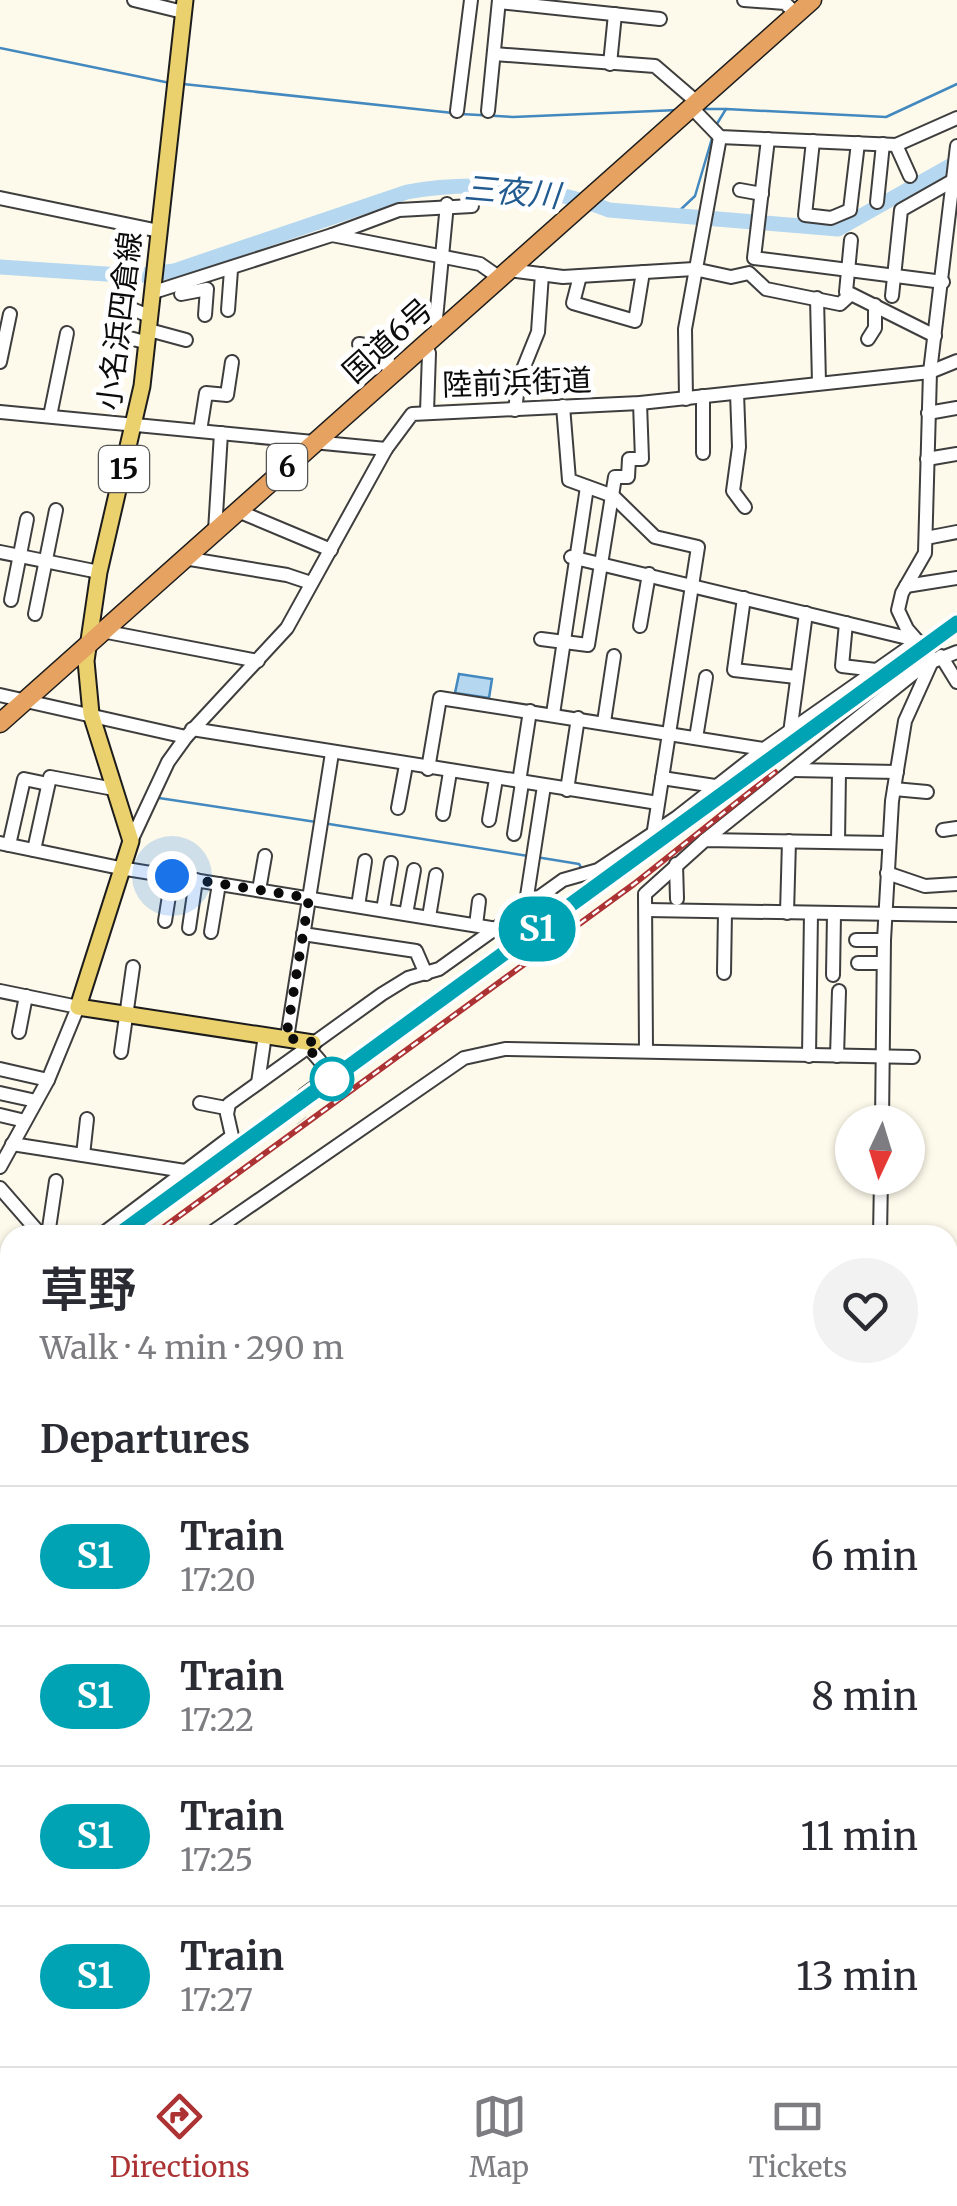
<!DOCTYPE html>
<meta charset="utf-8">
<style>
body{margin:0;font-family:Merriweather,"Noto Sans JP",serif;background:#f2f2f3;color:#2b2b33;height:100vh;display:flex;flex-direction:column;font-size:38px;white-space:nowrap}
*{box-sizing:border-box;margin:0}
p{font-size:32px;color:#7c7c81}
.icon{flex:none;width:55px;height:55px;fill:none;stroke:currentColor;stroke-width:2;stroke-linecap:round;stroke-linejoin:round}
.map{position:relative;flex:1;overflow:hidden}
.details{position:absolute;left:0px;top:1225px;width:958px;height:842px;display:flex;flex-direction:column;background:#fff;border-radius:30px 30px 0 0;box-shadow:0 2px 8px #0004}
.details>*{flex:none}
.badge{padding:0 20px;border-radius:32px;font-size:35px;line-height:65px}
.needle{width:65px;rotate:184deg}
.fabs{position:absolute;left:835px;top:1105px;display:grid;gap:20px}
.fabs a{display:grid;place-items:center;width:90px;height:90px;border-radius:50%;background:#fff;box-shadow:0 2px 8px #0004;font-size:50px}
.you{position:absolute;width:50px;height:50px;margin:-25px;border:8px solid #fff;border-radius:50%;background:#1a73e8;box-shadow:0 0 0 15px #1a73e833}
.map>.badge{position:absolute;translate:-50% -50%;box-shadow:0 0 0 5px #fff}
h2{padding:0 40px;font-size:38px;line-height:90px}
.round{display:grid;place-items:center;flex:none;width:105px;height:105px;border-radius:52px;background:#f2f2f3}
.summary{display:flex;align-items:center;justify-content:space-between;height:170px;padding:0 40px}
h1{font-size:48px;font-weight:600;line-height:75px}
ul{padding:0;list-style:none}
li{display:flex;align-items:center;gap:30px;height:140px;padding:0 40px;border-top:2px solid #e1e1e2}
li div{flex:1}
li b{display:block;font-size:38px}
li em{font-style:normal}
li .badge{min-width:110px;font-weight:700;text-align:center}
.menu{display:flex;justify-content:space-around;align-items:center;height:140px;border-top:2px solid #e1e1e2;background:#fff;font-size:28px;color:#7c7c81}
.menu a{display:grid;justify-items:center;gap:5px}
.menu .current{color:#ac3233}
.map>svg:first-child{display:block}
</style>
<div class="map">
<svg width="957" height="2066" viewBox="0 0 957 2066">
<rect width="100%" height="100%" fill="#fdfaeb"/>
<g fill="#b1d29a">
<path d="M948,2001l9,5v60h-233l51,-8h173z"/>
<path d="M207,2058h441v8h-440z"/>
</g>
<path fill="#b5d7ef" stroke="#4389bf" stroke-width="2.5" d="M459,674l33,5 -3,19 -34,-5z"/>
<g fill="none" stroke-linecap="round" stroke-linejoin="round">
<g stroke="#4389bf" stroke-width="2.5">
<path d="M0,48l170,35"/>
<path d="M183,84l270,29"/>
<path d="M701,109h25"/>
<path d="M461,114l52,3 165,-7"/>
<path d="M715,127l11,-18 160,8 71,-33"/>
<path d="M677,213l18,-17 18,-61"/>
<path d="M159,798l157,24"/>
<path d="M329,824l199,32"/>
<path d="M536,857l43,7 3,5"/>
<path d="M948,1278l9,1"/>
<path d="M948,2009l9,-2"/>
<path d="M0,2038l10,3"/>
<path d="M58,2058l24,8"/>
</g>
<g stroke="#b5d7ef" stroke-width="15">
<path d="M0,267l136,9 38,-5 233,-79c63,-12 142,-6 202,18l229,19 119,-67"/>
<path d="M948,1735l9,1"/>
<path d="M0,1885l10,5"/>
</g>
<path stroke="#d9d6c9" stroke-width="12" stroke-dasharray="12 6" stroke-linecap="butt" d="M290,1106l12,15"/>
<g stroke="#3e3e3e" stroke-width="16">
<g id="minor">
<path d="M134,0l49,12"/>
<path d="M744,0l41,3 11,11"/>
<path d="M499,2l161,17"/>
<path d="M494,54l161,12 43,37"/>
<path d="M610,64l5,-50"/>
<path d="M692,108l28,29 176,8 61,-27"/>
<path d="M457,111l14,-111"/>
<path d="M488,111l11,-111"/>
<path d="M768,139l-14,119 189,24"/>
<path d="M813,141l-8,74 26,3 19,-8 8,-67"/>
<path d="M896,145l14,31"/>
<path d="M740,190l22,4"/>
<path d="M0,198l159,33"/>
<path d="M877,202l6,-58"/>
<path d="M332,235l67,-25 73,-4"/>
<path d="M509,270l54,7 131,-8 37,8 18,-4 17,16 74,15 11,-10 84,42"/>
<path d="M580,276l-7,27 62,18 8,-49"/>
<path d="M125,290l-10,44 33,9"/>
<path d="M154,292l178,-57 148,29 20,14"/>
<path d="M846,292l5,-52"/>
<path d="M181,294l26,-5 -2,26"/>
<path d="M123,296l7,12 21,9"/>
<path d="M892,296l9,-86 53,-30"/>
<path d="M817,298l2,85"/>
<path d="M228,310l3,-40"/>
<path d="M149,330l37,10"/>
<path d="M440,332l-4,-13 11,-115"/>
<path d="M868,339l7,-11v-23"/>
<path d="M359,344l28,4 2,29"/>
<path d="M425,345l4,8 -2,59"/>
<path d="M0,362l10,-48"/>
<path d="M737,393l2,54 -6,44 12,16"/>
<path d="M686,399l-1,-70 35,-192"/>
<path d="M563,406l6,74 44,16 42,41 43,10 -44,283"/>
<path d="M515,410l4,-31 19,-47 4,-58"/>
<path d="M0,412l386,37"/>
<path d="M928,413l29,-5"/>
<path d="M50,416l17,-83"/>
<path d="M200,431l6,-38 21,2 5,-33"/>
<path d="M703,453v-57"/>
<path d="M927,459l30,-5"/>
<path d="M238,511l93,39"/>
<path d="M215,531l6,-98"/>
<path d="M926,538l31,-6"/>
<path d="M0,552l99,20"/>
<path d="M571,557l345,83"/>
<path d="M184,558l103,17 24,8"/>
<path d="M906,586l51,-8"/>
<path d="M744,598l-10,72 62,7"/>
<path d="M11,600l16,-81"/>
<path d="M35,614l21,-104"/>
<path d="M846,623l-4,43 34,4"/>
<path d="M640,626l9,-52"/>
<path d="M102,631l156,30"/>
<path d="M541,639l47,6 27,-168h13l1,-18h13l-2,-56"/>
<path d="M941,656l16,26"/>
<path d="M0,695l186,42"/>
<path d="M553,714l34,-227"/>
<path d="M604,722l10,-66"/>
<path d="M192,729l466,74"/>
<path d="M790,733l16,-120"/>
<path d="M696,738l10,-61"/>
<path d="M428,769l12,-71 324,51"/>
<path d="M793,770l104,2"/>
<path d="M662,778l53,8"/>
<path d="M519,782l11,-71"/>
<path d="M894,789l33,3"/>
<path d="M567,790l11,-72"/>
<path d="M398,808l8,-43"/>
<path d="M443,814l7,-42"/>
<path d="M489,820l7,-41"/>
<path d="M943,830l14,-2"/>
<path d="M514,834l8,-51"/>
<path d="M705,840l219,-175 33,-13"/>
<path d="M131,841l37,-79 18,-25 101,-109 99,-179 26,-35 228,-11 290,-31 27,-11"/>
<path d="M838,842l1,-70"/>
<path d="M0,843l120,25 377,61"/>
<path d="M9,845l15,-66 24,5"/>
<path d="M34,850l16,-73 64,12"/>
<path d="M676,864l1,35"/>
<path d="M887,873l38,13 32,-2"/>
<path d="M259,890l6,-34"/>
<path d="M358,906l7,-45"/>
<path d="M525,909l19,-123"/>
<path d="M383,910l8,-47"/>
<path d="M647,910l310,5"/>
<path d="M787,913l2,-72"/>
<path d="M406,914l8,-44"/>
<path d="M429,917l7,-42"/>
<path d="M165,921l7,-44"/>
<path d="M476,925l3,-24"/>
<path d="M189,928l7,-48"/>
<path d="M211,932l8,-48"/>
<path d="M303,934l113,17 10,23"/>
<path d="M856,940h28"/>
<path d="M858,963h25"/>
<path d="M724,973l1,-61"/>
<path d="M833,975l1,-61"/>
<path d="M0,991l78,16 -30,73 -48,87"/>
<path d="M19,1032l7,-36"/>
<path d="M287,1038l45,-285"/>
<path d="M307,1046l13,15"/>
<path d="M646,1051l-1,-157 60,-54 184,3"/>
<path d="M121,1052l12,-85"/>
<path d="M809,1056l2,-143"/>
<path d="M837,1056l2,-65"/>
<path d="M0,1069l48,11"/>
<path d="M258,1083l7,-48"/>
<path d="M0,1093l36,8"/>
<path d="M304,1095l27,-20 -3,-4"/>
<path d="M200,1103l26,5"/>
<path d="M0,1115l25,6"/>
<path d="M882,1122l2,-182 8,-139 13,-80 28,-62 -26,-30 -9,-19 4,-17 23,-40 5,-181 27,-226"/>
<path d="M12,1144l173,27"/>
<path d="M83,1155l4,-36"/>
<path d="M0,1188l41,47"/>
<path d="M48,1235l8,-54"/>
<path d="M101,1235l131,-99 -5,-22 2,-10 153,-110 26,-16 31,-9 124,-89 35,-10 78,-52 88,-69 154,-108"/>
<path d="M208,1235l256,-177 41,-9 408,8"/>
<path d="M880,1235l1,-57"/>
<path d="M0,1293h10"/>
<path d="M0,1481l10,1"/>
<path d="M0,1626l10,4"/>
<path d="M948,1641h9"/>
<path d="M948,1717h9"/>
<path d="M948,1755h9"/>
<path d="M0,1770l10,5"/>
<path d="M948,1973l9,1"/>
<path d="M198,2058v8"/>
<path d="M132,2066l3,-8"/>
<path d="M814,2066l19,-8"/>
</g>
</g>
<g stroke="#1c1c1c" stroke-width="19">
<path id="major" d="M185,0l-43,386 -43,186 -13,89 5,53 40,127 -53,166 235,36"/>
</g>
<g stroke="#1c1c1c" stroke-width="21">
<path id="highway" d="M0,723l812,-723"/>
</g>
<use href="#minor" stroke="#fff" stroke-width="12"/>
<use href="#major" stroke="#ead16e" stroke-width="15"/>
<use href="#highway" stroke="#e5a261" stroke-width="18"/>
<g stroke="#ac3233" stroke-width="6">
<g id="rail">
<path d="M118,1235l839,-611"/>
<path d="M153,1235l481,-351 141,-112"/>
<path d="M0,1322l10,-7"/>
</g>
</g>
<use href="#rail" stroke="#fff" stroke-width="2.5" stroke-dasharray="8" stroke-linecap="butt"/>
</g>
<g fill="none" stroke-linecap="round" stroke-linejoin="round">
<g stroke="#fff" stroke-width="22">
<path id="line" d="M118,1235l839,-612"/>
</g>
<use href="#line" stroke="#00a3b4" stroke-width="15"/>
<path stroke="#0b0b0b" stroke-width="10" stroke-dasharray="0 18" d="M172,876l137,22 -23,140 27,4 -6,4 25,33"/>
</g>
<circle fill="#fff" stroke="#00a3b4" stroke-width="5" cx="332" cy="1079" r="20"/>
<g text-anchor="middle" stroke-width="10" stroke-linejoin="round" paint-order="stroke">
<g fill="#fff" stroke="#545454" stroke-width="2.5">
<rect x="267" y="444" width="40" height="46" rx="8"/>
<rect x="99" y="446" width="50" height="46" rx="8"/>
</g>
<g font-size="28" font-weight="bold" fill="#0b0b0b">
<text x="287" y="477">6</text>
<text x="124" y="479">15</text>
</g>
<g font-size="30" fill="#0b0b0b" stroke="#fff">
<text transform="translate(120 321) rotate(-83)" y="10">小名浜四倉線</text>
<text transform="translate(388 341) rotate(-42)" y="10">国道6号</text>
<text transform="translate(517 383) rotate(-2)" y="10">陸前浜街道</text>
</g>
<g font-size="32" font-style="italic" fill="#225b8f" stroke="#fff">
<text transform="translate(512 192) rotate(5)" y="11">三夜川</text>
</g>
</g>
</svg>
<div class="fabs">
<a><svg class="needle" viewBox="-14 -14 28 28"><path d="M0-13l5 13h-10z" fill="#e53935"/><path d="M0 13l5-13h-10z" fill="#7c7c81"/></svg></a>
</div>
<div class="you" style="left:172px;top:876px"></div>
<b class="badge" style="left:537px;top:929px;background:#00a3b4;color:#fff">S1</b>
<section class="details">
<div class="summary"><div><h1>草野</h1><p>Walk · 4 min · 290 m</p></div><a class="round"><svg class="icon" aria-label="heart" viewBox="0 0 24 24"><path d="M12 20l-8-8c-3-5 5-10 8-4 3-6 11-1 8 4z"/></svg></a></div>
<h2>Departures</h2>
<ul>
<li><span class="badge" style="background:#00a3b4;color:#fff">S1</span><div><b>Train</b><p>17:20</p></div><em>6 min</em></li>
<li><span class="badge" style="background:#00a3b4;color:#fff">S1</span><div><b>Train</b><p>17:22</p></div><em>8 min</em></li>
<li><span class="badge" style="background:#00a3b4;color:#fff">S1</span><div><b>Train</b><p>17:25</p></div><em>11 min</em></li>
<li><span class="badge" style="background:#00a3b4;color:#fff">S1</span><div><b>Train</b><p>17:27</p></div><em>13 min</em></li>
</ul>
</section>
</div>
<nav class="menu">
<a class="current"><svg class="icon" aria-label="directions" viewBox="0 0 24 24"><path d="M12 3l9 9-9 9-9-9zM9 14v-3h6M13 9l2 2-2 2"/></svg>Directions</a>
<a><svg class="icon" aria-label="map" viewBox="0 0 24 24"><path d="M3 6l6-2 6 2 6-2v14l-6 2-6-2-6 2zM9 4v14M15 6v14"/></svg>Map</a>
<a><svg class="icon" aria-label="tickets" viewBox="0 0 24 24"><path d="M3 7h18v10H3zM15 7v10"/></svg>Tickets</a>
</nav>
